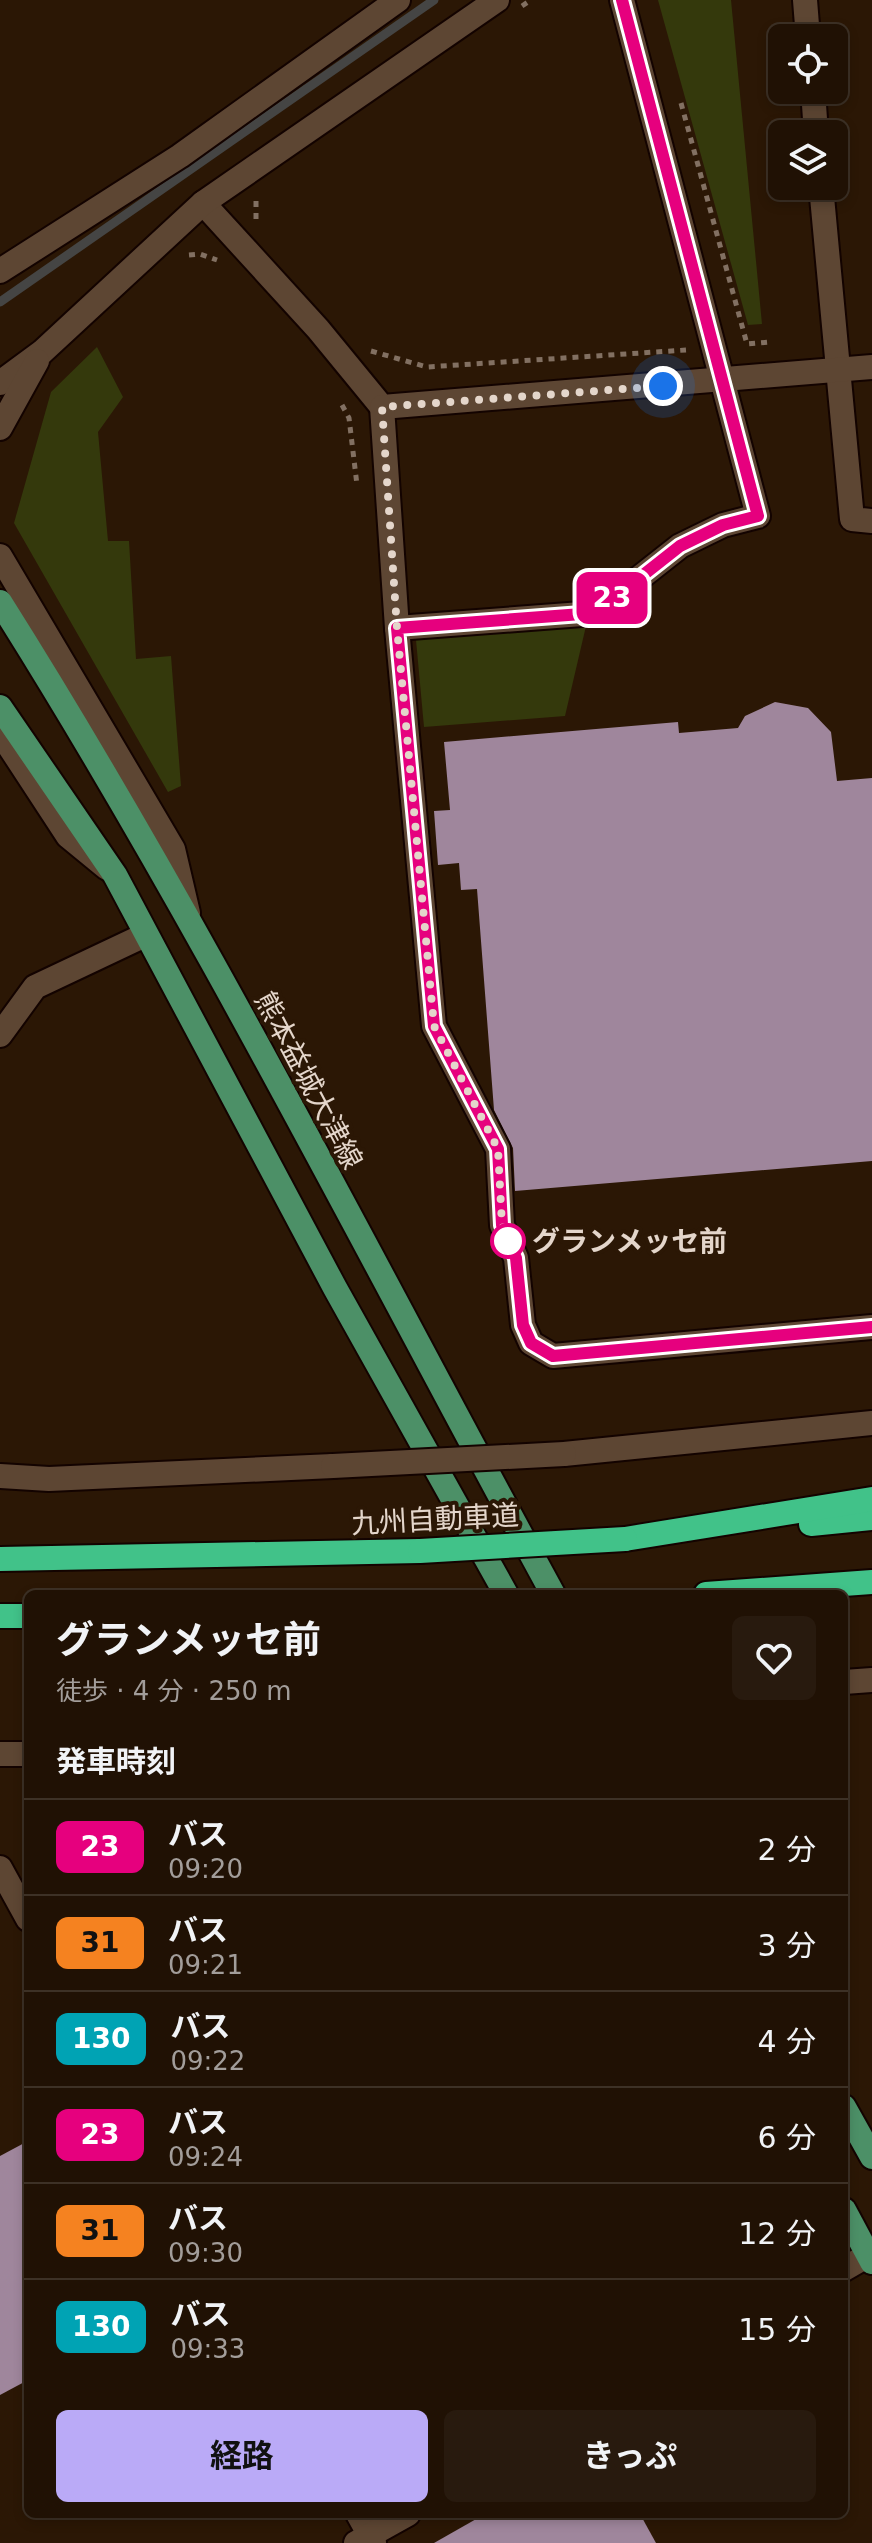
<!DOCTYPE html>
<html lang="ja">
<meta charset="utf-8">
<style>
body{margin:0;font-family:"DejaVu Sans","Noto Sans JP",sans-serif;background:#281a0e;color:#f1f3f6;height:100vh;display:flex;flex-direction:column;font-size:30px;white-space:nowrap}
*{box-sizing:border-box;margin:0}
p{font-size:26px;color:#a29d9a}
.icon{flex:none;width:44px;height:44px;fill:none;stroke:currentColor;stroke-width:2;stroke-linecap:round;stroke-linejoin:round}
.map{position:relative;flex:1;overflow:hidden}
.details{position:absolute;left:24px;top:1590px;width:824px;height:928px;display:flex;flex-direction:column;background:#201104;border-radius:12px;box-shadow:0 4px 12px #0003,0 0 0 2px #3d3126}
.details>*{flex:none}
.badge{padding:0 16px;border-radius:12px;font-size:28px;line-height:52px}
.tools{position:absolute;left:768px;top:24px;display:grid;gap:16px}
.tools a{display:grid;place-items:center;width:80px;height:80px;border-radius:12px;background:#201104;box-shadow:0 4px 12px #0003,0 0 0 2px #3d3126;font-size:40px}
.you{position:absolute;width:40px;height:40px;margin:-20px;border:6px solid #fff;border-radius:50%;background:#1a73e8;box-shadow:0 0 0 12px #1a73e833}
.map>.badge{position:absolute;translate:-50% -50%;box-shadow:0 0 0 4px #fff}
h2{padding:0 32px;font-size:30px;line-height:72px}
.round{display:grid;place-items:center;flex:none;width:84px;height:84px;border-radius:12px;background:#281a0e}
.headline{display:flex;align-items:center;justify-content:space-between;height:136px;padding:0 32px}
h1{font-size:38px;font-weight:700;line-height:60px}
.action{display:flex;gap:16px;margin-top:auto;padding:16px 32px}
.action a{flex:1;height:92px;border-radius:12px;background:#baaaf7;color:#111;font-size:32px;font-weight:700;line-height:92px;text-align:center}
.action a+a{background:#281a0e;color:#f1f3f6}
ul{padding:0;list-style:none}
li{display:flex;align-items:center;gap:24px;height:96px;padding:0 32px;border-top:2px solid #3d3126}
li div{flex:1}
li b{display:block;font-size:30px}
li em{font-style:normal}
li .badge{min-width:88px;font-weight:700;text-align:center}
.map>svg:first-child{display:block}
</style>
<div class="map">
<svg width="872" height="2543" viewBox="0 0 872 2543">
<rect width="100%" height="100%" fill="#2b1705"/>
<g fill="#34390c">
<path d="M658,0h73l31,324 -14,1z"/>
<path d="M97,347l26,50 -25,35 10,109h21l7,118 35,-3 10,130 -13,6 -154,-269 37,-131z"/>
<path d="M586,626l-21,90 -141,11 -8,-87z"/>
</g>
<g fill="none" stroke-linecap="round" stroke-linejoin="round">
<path stroke="#454544" stroke-width="9" d="M0,302l434,-302"/>
</g>
<g fill="#9f869c">
<path d="M775,702l33,6 23,24 6,49 35,-3v383l-357,30 -2,-43 -19,-38 -17,-221 -16,1 -2,-27 -21,2 -4,-54 16,-1 -6,-68 234,-20 1,11 59,-5 7,-12z"/>
<path d="M28,2141v239l-28,15v-239z"/>
<path d="M485,2514h155l16,29h-222z"/>
</g>
<g fill="none" stroke-linecap="round" stroke-linejoin="round">
<g stroke="#130300" stroke-width="28">
<g id="minor">
<path d="M805,0l3,38"/>
<path d="M813,90l3,44"/>
<path d="M821,186l31,333 20,2"/>
<path d="M203,203l115,126 64,78 490,-40"/>
<path d="M0,271l180,-115 218,-156"/>
<path d="M0,383l42,-31 161,-149 294,-203"/>
<path d="M382,407l15,221 37,398 64,123 4,76 14,33 7,67 8,18 22,13 319,-29"/>
<path d="M0,428l37,-67"/>
<path d="M0,556l173,293 15,64"/>
<path d="M397,628l198,-15 85,-67 43,-21 35,-9 -136,-516"/>
<path d="M0,732l68,104 39,32"/>
<path d="M0,1035l35,-48 110,-52"/>
<path d="M564,1454l308,-31"/>
<path d="M0,1476l49,3 284,-13"/>
<path d="M844,1682l28,-2"/>
<path d="M0,1754h28"/>
<path d="M0,1868l28,51"/>
<path d="M844,2269l28,-16"/>
<path d="M358,2514l16,29"/>
<path d="M356,2543l52,-29"/>
</g>
</g>
<g stroke="#130300" stroke-width="28">
<g id="major">
<path d="M0,602c202,320 372,660 553,992"/>
<path d="M0,707l115,168 220,413 171,306"/>
<path d="M844,2107l28,50"/>
<path d="M844,2210l28,52"/>
</g>
</g>
<g stroke="#130300" stroke-width="28">
<g id="highway">
<path d="M811,1524l61,-6"/>
<path d="M625,1539l247,-40"/>
<path d="M0,1559l420,-8"/>
<path d="M706,1594l166,-12"/>
<path d="M0,1616h28"/>
</g>
</g>
<g stroke="#827062" stroke-width="5" stroke-dasharray="6 6" stroke-linecap="butt">
<path d="M522,6l9,-6"/>
<path d="M681,103l66,241 22,-2"/>
<path d="M256,201v21"/>
<path d="M189,255l11,-1 17,6"/>
<path d="M371,351l56,16 259,-17"/>
<path d="M342,405l7,13 8,67"/>
</g>
<use href="#minor" stroke="#5d4633" stroke-width="24"/>
<use href="#major" stroke="#4c9067" stroke-width="24"/>
<use href="#highway" stroke="#41c289" stroke-width="24"/>
<g stroke="#130300" stroke-width="28" stroke-linecap="butt">
<path id="minor-bridge" d="M333,1466l231,-12"/>
</g>
<g stroke="#130300" stroke-width="28" stroke-linecap="butt">
<path id="highway-bridge" d="M420,1551l205,-12"/>
</g>
<use href="#minor-bridge" stroke="#5d4633" stroke-width="24"/>
<use href="#highway-bridge" stroke="#41c289" stroke-width="24"/>
</g>
<g fill="none" stroke-linecap="round" stroke-linejoin="round">
<g stroke="#fff" stroke-width="18">
<path id="line" d="M622,0l136,516 -35,9 -43,21 -85,67 -198,15 37,398 64,123 4,76 14,33 7,67 8,18 22,13 319,-29"/>
</g>
<use href="#line" stroke="#e6007e" stroke-width="12"/>
<path stroke="#e4d6cb" stroke-width="8" stroke-dasharray="0 14.4" d="M508,1241l-6,-16 -4,-76 -64,-123 -37,-398 -15,-221 281,-21"/>
</g>
<circle fill="#fff" stroke="#e6007e" stroke-width="4" cx="508" cy="1241" r="16"/>
<g text-anchor="middle" stroke-width="8" stroke-linejoin="round" paint-order="stroke">
<g font-size="28" fill="#e4d6cb" stroke="#2b1705">
<text transform="translate(309 1080) rotate(62)" y="10">熊本益城大津線</text>
<text transform="translate(435 1519) rotate(-3)" y="10">九州自動車道</text>
</g>
<g font-size="28" font-weight="bold" fill="#e4d6cb" stroke="#2b1705" text-anchor="start">
<text x="532" y="1251">グランメッセ前</text>
</g>
</g>
</svg>
<div class="tools">
<a><svg class="icon" aria-label="locate" viewBox="0 0 24 24"><circle cx="12" cy="12" r="6"/><path d="M12 2v4M12 18v4M2 12h4M18 12h4"/></svg></a>
<a><svg class="icon" aria-label="layers" viewBox="0 0 24 24"><path d="M12 4l9 5-9 5-9-5zM3 14l9 5 9-5"/></svg></a>
</div>
<div class="you" style="left:663px;top:386px"></div>
<b class="badge" style="left:612px;top:598px;background:#e6007e;color:#fff">23</b>
<section class="details">
<div class="headline"><div><h1>グランメッセ前</h1><p>徒歩 · 4 分 · 250 m</p></div><a class="round"><svg class="icon" aria-label="heart" viewBox="0 0 24 24"><path d="M12 20l-8-8c-3-5 5-10 8-4 3-6 11-1 8 4z"/></svg></a></div>
<h2>発車時刻</h2>
<ul>
<li><span class="badge" style="background:#e6007e;color:#fff">23</span><div><b>バス</b><p>09:20</p></div><em>2 分</em></li>
<li><span class="badge" style="background:#f58220;color:#111">31</span><div><b>バス</b><p>09:21</p></div><em>3 分</em></li>
<li><span class="badge" style="background:#00a3b4;color:#fff">130</span><div><b>バス</b><p>09:22</p></div><em>4 分</em></li>
<li><span class="badge" style="background:#e6007e;color:#fff">23</span><div><b>バス</b><p>09:24</p></div><em>6 分</em></li>
<li><span class="badge" style="background:#f58220;color:#111">31</span><div><b>バス</b><p>09:30</p></div><em>12 分</em></li>
<li><span class="badge" style="background:#00a3b4;color:#fff">130</span><div><b>バス</b><p>09:33</p></div><em>15 分</em></li>
</ul>
<div class="action"><a>経路</a><a>きっぷ</a></div>
</section>
</div>
